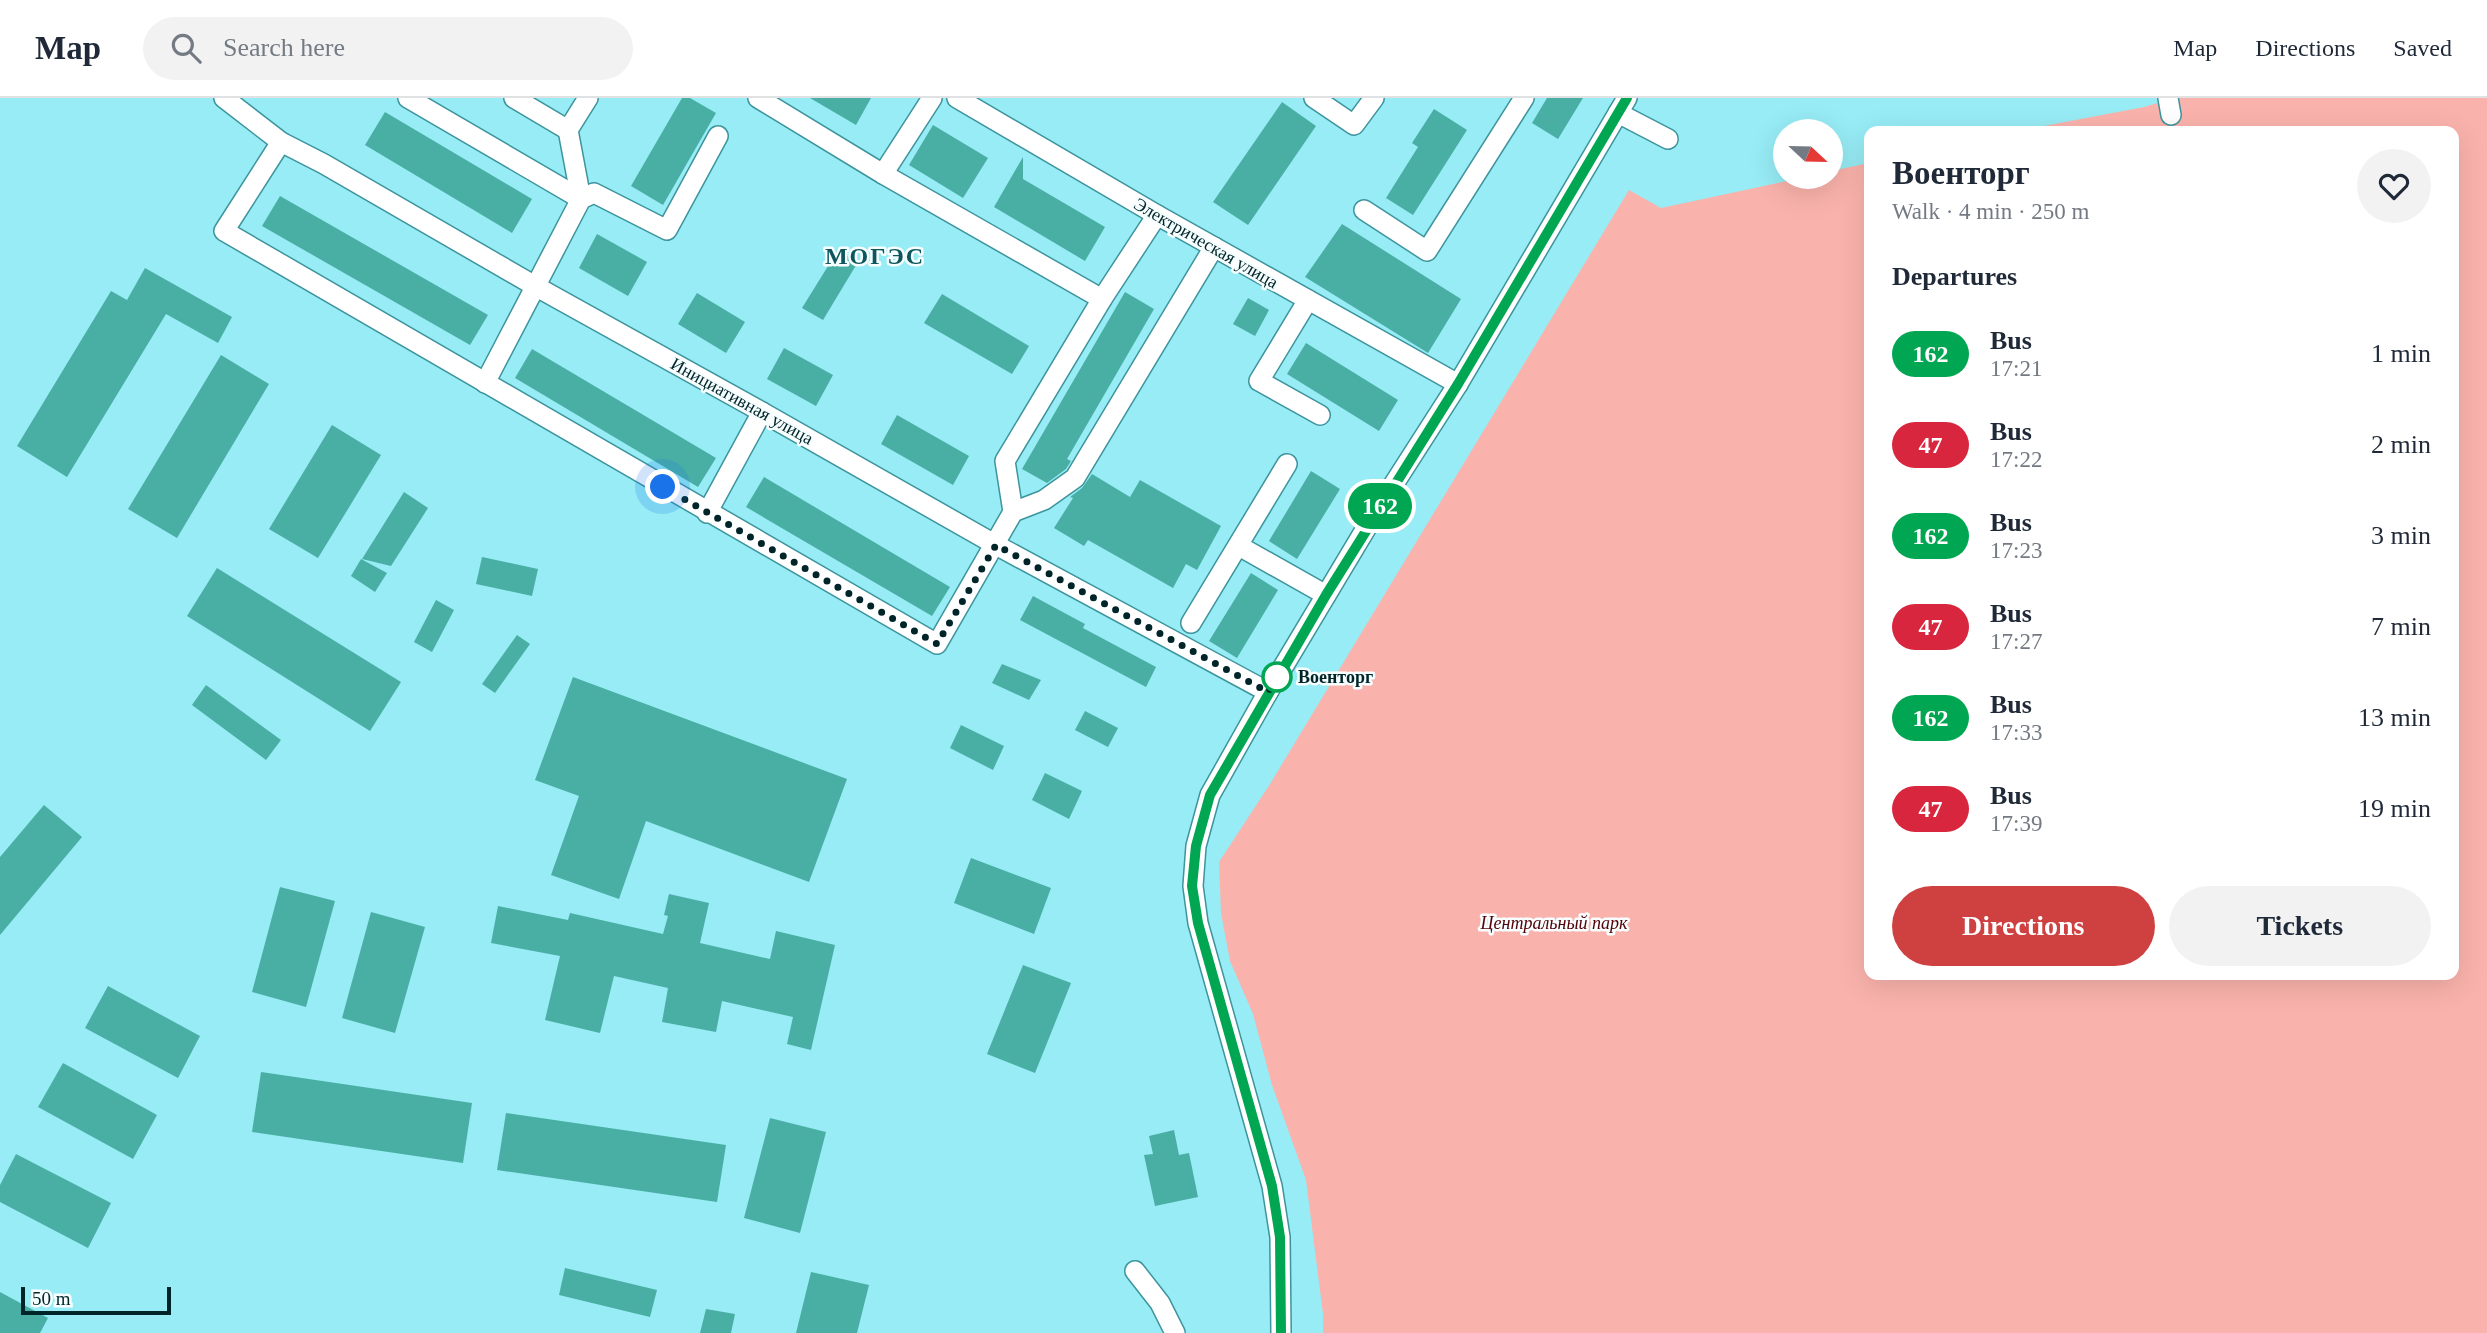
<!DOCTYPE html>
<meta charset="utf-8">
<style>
body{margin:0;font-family:Georgia,serif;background:#f2f2f3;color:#1f2937;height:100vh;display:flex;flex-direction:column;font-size:26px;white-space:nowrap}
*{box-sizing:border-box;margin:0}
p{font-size:23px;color:#747a83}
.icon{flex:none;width:38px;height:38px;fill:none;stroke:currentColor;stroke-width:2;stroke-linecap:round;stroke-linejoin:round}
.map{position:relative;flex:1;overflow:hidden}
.panel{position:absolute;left:1864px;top:28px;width:595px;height:854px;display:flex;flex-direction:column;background:#fff;border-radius:14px;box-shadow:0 7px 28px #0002}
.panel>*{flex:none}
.badge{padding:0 14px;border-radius:23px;font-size:24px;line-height:46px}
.needle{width:46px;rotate:112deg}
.buttons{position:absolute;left:1773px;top:21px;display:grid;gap:14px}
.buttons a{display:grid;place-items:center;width:70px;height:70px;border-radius:50%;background:#fff;box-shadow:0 7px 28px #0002;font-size:35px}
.scale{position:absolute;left:21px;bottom:18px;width:150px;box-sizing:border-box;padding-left:7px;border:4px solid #002529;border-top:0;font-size:19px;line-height:24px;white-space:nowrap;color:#002529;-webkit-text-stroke:5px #f6feff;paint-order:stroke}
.you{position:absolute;width:35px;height:35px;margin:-18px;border:5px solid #fff;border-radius:50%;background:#1a73e8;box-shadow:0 0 0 10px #1a73e833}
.map>.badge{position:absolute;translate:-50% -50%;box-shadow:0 0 0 4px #fff}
h2{padding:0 28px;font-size:26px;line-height:63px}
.round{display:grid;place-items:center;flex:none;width:74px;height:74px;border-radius:37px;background:#f2f2f3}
.headline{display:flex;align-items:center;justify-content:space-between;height:119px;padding:0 28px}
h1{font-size:33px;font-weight:700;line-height:52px}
.primary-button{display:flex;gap:14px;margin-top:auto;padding:14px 28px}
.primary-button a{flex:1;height:80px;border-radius:42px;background:#cf4040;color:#fff;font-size:28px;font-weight:700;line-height:80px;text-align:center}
.primary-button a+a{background:#f2f2f3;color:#1f2937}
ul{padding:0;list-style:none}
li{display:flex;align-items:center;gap:21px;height:91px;padding:0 28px}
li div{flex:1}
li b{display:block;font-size:26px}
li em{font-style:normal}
li .badge{min-width:77px;font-weight:700;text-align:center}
header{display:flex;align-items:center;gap:42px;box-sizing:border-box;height:98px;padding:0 35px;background:#fff;border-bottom:2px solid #e0e1e3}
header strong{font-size:33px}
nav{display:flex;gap:38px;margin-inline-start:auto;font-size:24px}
.search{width:490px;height:63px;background:#f2f2f3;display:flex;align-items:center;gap:18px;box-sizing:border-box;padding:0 24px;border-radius:38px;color:#747a83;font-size:26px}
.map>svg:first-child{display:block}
</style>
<header>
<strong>Map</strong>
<div class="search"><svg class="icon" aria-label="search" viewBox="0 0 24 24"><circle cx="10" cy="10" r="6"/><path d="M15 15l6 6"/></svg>Search here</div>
<nav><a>Map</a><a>Directions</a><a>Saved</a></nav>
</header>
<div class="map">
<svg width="2487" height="1235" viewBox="0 0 2487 1235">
<rect width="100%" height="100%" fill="#97ecf5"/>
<path fill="#fab3ac" d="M2174,0h313v1235h-1164v-19l-17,-134 -34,-95 -19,-71 -23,-53 -9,-48 -2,-51 51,-78 359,-594 32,18 145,-31h24l1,-6 38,-8v812h585v-844h-437l127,-24z"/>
<g fill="#49afa4">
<path d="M682,0h8l26,15 -53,92 -32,-19z"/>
<path d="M810,0h61l-15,27z"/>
<path d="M1547,0h36l-25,41 -26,-16z"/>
<path d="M1282,4l34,24 -68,99 -35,-23z"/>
<path d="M1434,11l33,21 -54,85 -27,-17 32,-51 -6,-4z"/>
<path d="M385,14l147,87 -20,34 -147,-88z"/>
<path d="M933,27l55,33 -25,40 -54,-33z"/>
<path d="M1023,59v22l82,48 -20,34 -91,-54z"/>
<path d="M280,98l208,119 -18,30 -208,-119z"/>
<path d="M1342,126l119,75 -33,54 -123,-76z"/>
<path d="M597,136l50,28 -19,34 -49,-28z"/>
<path d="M838,152l20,12 -35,58 -21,-12z"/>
<path d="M145,170l87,49 -14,26 -52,-29 -99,163 -50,-31 94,-155 16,9z"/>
<path d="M1125,194l29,17 -87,150 4,2 -5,8 -19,14 -25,-14z"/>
<path d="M697,195l48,29 -19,31 -48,-29z"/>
<path d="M942,196l87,52 -17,28 -88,-51z"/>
<path d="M1248,200l21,12 -14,26 -22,-12z"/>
<path d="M1306,245l92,57 -19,31 -92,-57z"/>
<path d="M784,250l49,27 -17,31 -49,-27z"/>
<path d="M532,251l184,109 -18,29 -183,-109z"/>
<path d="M221,257l48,29 -92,154 -49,-29z"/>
<path d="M897,317l72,41 -16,29 -72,-41z"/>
<path d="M332,327l49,30 -63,103 -49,-29z"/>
<path d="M1311,373l29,18 -43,70 -28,-18z"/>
<path d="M1092,376l38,23 10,-17 81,46 -24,44 -11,-6 -13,24 -85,-48 -4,6 -30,-18 19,-30 -3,-1 12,-9z"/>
<path d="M764,379l186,110 -18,29 -186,-109z"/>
<path d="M404,394l24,16 -37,58 -29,-7z"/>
<path d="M482,459l56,12 -6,27 -56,-12z"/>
<path d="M361,461l26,14 -12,19 -24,-16z"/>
<path d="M217,470l184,114 -31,49 -183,-115z"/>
<path d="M1251,475l27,17 -41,68 -28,-17z"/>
<path d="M1033,498l52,28 -2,4 73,39 -10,20 -126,-67z"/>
<path d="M436,502l18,10 -22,42 -18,-10z"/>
<path d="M517,537l13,9 -35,49 -13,-9z"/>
<path d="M1002,566l39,16 -12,20 -37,-17z"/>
<path d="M573,579l274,102 -38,103 -163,-61 -27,78 -68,-24 28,-79 -44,-16z"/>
<path d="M206,587l75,55 -15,20 -74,-55z"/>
<path d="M1085,613l33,17 -10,19 -33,-17z"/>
<path d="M961,627l43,21 -11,24 -43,-22z"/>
<path d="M1045,675l37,18 -13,28 -37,-19z"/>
<path d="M44,707l38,32 -82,98v-78z"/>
<path d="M971,760l80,30 -17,46 -80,-31z"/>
<path d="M280,789l55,14 -29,106 -54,-15z"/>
<path d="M669,796l40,9 -9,40 70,16 6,-28 59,14 -24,105 -24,-6 6,-27 -71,-16 -6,31 -54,-10 6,-34 -54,-12 -14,57 -55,-13 15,-64 -69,-13 7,-37 70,14 2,-7 93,21 5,-18 -4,-1z"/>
<path d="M371,814l54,15 -30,106 -53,-15z"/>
<path d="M1023,867l48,18 -36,90 -48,-19z"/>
<path d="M108,888l92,50 -22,42 -93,-50z"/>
<path d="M63,965l94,52 -24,44 -95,-52z"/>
<path d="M261,974l211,31 -9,60 -211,-31z"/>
<path d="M506,1015l220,32 -9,57 -220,-32z"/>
<path d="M770,1020l56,14 -26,101 -56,-15z"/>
<path d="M1174,1032l5,25 10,-2 9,44 -43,9 -11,-51 9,-1 -4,-18z"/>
<path d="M16,1056l95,49 -23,45 -88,-46v-17z"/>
<path d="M565,1170l92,22 -7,27 -91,-22z"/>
<path d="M811,1174l58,13 -12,48h-61z"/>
<path d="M0,1194l48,26 -8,15h-40z"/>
<path d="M706,1211l29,5 -4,19h-31z"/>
</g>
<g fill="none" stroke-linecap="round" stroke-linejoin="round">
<g stroke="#3e949d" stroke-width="22">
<g id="minor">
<path d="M224,0l57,44 43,22 211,122 227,126 234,133 272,147"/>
<path d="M408,0l173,101 -96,184"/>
<path d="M514,0l54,32"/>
<path d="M588,0l-20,32 13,69 13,-6 73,37 51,-94"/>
<path d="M758,0l125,76"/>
<path d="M932,0l-49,76 219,125"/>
<path d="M957,0l200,117 301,169"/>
<path d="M1314,0l40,27 20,-27"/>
<path d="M2168,0l3,17"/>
<path d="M1618,15l50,26"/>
<path d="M281,44l-57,89 713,413 76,-132 -8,-51 97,-162 55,-84"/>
<path d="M1364,112l63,41 97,-153"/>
<path d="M1308,202l-49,81 61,34"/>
<path d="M1013,414l31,-12 31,-22 139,-231"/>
<path d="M707,415l55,-101"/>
<path d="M1239,448l87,49"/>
<path d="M1191,525l96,-159"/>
<path d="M1135,1173l25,32 15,30"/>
<path d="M1281,1235l-1,-96 -8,-51 -74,-263 -5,-37 3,-40 14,-51 58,-103 106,-177 84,-131 169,-286"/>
</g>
</g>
<use href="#minor" stroke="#fff" stroke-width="19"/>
</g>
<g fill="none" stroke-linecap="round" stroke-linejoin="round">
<g stroke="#fff" stroke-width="16">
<path id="line" d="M1281,1235l-1,-96 -8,-51 -74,-263 -6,-37 4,-40 14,-51 116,-200 132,-211 169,-286"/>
</g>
<use href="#line" stroke="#00a651" stroke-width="10"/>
<path stroke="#002529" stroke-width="7" stroke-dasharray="0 12.6" d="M663,389l274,157 59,-99 272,147 9,-15"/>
</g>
<circle fill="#fff" stroke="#00a651" stroke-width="3.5" cx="1277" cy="579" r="14"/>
<g text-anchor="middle" stroke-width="5" stroke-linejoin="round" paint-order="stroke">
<g font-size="18" fill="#002529" stroke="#f6feff">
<text transform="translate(1206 145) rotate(30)" y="6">Электрическая улица</text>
<text transform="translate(742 303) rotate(29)" y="6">Инициативная улица</text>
</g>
<g font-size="18" font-weight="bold" fill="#002529" stroke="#f6feff" text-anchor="start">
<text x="1298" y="585">Военторг</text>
</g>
<g font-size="18" font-style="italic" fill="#540007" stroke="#f6feff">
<text x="1554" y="831">Центральный парк</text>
</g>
<g font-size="24" font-weight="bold" letter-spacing="2" fill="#0d565d" stroke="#f6feff">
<text x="875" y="166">МОГЭС</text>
</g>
</g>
</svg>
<div class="buttons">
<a><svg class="needle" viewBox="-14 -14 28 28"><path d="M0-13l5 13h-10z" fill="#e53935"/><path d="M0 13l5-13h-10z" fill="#747a83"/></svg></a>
</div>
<div class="scale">50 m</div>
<div class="you" style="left:663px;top:389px"></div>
<b class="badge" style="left:1380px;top:408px;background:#00a651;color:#fff">162</b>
<section class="panel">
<div class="headline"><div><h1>Военторг</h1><p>Walk · 4 min · 250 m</p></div><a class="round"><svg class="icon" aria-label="heart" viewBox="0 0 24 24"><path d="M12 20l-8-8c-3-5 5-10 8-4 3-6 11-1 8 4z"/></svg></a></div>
<h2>Departures</h2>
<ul>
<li><span class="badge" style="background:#00a651;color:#fff">162</span><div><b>Bus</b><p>17:21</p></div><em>1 min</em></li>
<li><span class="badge" style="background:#d7263d;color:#fff">47</span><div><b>Bus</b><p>17:22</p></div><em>2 min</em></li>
<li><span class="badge" style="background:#00a651;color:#fff">162</span><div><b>Bus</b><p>17:23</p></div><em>3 min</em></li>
<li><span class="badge" style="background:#d7263d;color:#fff">47</span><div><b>Bus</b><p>17:27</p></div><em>7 min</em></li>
<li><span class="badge" style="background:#00a651;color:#fff">162</span><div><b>Bus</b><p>17:33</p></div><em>13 min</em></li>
<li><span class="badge" style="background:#d7263d;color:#fff">47</span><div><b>Bus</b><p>17:39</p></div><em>19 min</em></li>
</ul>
<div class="primary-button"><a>Directions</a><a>Tickets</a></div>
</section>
</div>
